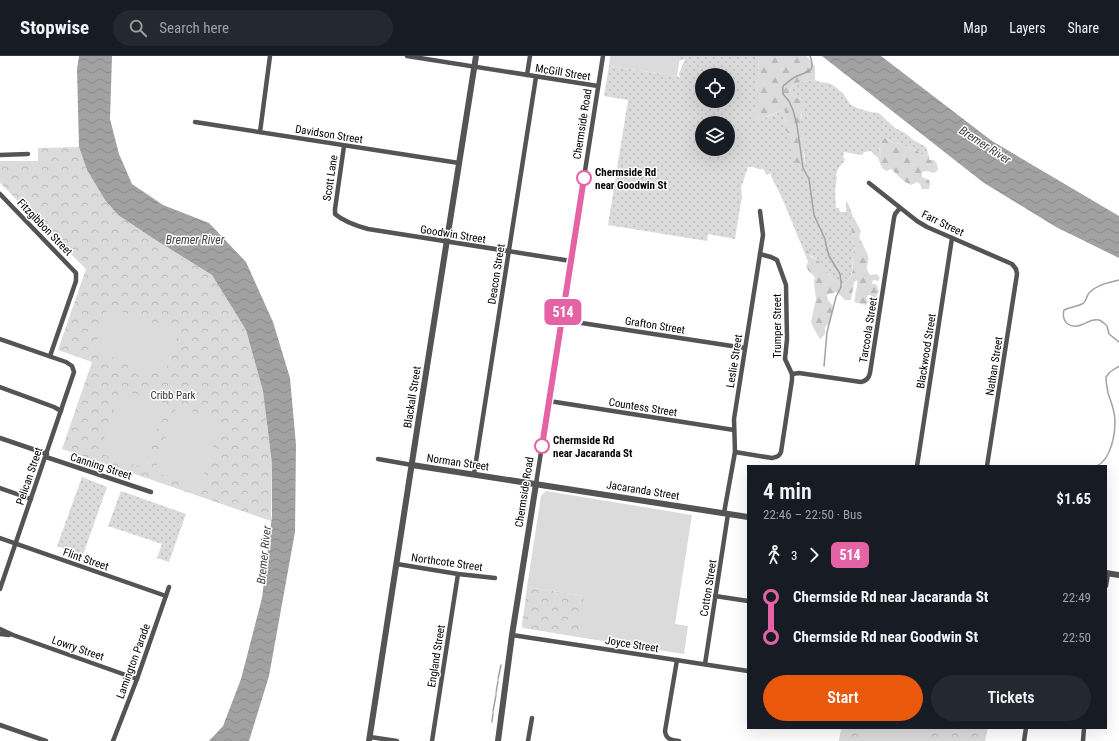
<!DOCTYPE html>
<meta charset="utf-8">
<style>
body{margin:0;font-family:"Roboto Condensed",sans-serif;background:#242831;color:#f1f3f6;height:100vh;display:flex;flex-direction:column;font-size:15px;white-space:nowrap}
*{box-sizing:border-box;margin:0}
p{font-size:13px;color:#9ea1a6}
.icon{flex:none;width:22px;height:22px;fill:none;stroke:currentColor;stroke-width:2;stroke-linecap:round;stroke-linejoin:round}
.map{position:relative;flex:1;overflow:hidden}
.details{position:absolute;left:747px;top:409px;width:360px;height:264px;display:flex;flex-direction:column;background:#171b24;border-radius:0px;box-shadow:0 4px 16px #0002}
.details>*{flex:none}
.badge{padding:0 8px;border-radius:6px;font-size:14px;line-height:26px}
.fabs{position:absolute;left:695px;top:12px;display:grid;gap:8px}
.fabs a{display:grid;place-items:center;width:40px;height:40px;border-radius:50%;background:#171b24;box-shadow:0 4px 16px #0002;font-size:20px}
.map>.badge{position:absolute;translate:-50% -50%;box-shadow:0 0 0 2px #fff}
.legs{display:flex;align-items:center;gap:6px;height:44px;padding:0 16px;font-size:13px}
.legs p{margin-inline-start:auto}
.summary{display:flex;align-items:center;justify-content:space-between;height:68px;padding:0 16px}
h1{font-size:22px;font-weight:600;line-height:30px}
.primary-button{display:flex;gap:8px;margin-top:auto;padding:8px 16px}
.primary-button a{flex:1;height:46px;border-radius:24px;background:#ea580c;color:#fff;font-size:16px;font-weight:600;line-height:46px;text-align:center}
.primary-button a+a{background:#242831;color:#f1f3f6}
ul{padding:0 16px;list-style:none}
li{display:flex;align-items:center;gap:14px;height:40px;font-size:15px}
li i{display:grid;place-items:center;width:6px;height:100%;margin:0 5px;background:currentColor}
li i::after{content:'';width:10px;height:10px;margin:-5px;border:3px solid;border-radius:50%;background:#171b24}
li p{margin-inline-start:auto}
li:first-child i{background:linear-gradient(#0000 50%,currentColor 0)}
li:last-child i{background:linear-gradient(currentColor 50%,#0000 0)}
header{display:flex;align-items:center;gap:24px;box-sizing:border-box;height:56px;padding:0 20px;background:#171b24;border-bottom:1px solid #363941}
header strong{font-size:19px}
nav{display:flex;gap:22px;margin-inline-start:auto;font-size:14px}
.search{width:280px;height:36px;background:#242831;display:flex;align-items:center;gap:10px;box-sizing:border-box;padding:0 14px;border-radius:22px;color:#9ea1a6;font-size:15px}
.map>svg:first-child{display:block}
</style>
<header>
<strong>Stopwise</strong>
<div class="search"><svg class="icon" aria-label="search" viewBox="0 0 24 24"><circle cx="10" cy="10" r="6"/><path d="M15 15l6 6"/></svg>Search here</div>
<nav><a>Map</a><a>Layers</a><a>Share</a></nav>
</header>
<div class="map">
<svg width="1119" height="685" viewBox="0 0 1119 685">
<defs>
<pattern id="grass-dots" width="8" height="8" patternUnits="userSpaceOnUse"><rect width="8" height="8" fill="#dbdbdb"/><path d="M2 2h.1M6 6h.1" fill="none" stroke="#bababa" stroke-width="1.8" stroke-linecap="round"/></pattern>
<pattern id="forest-firs" width="22" height="20" patternUnits="userSpaceOnUse"><rect width="22" height="20" fill="#dbdbdb"/><path d="M5 1l3.5 6h-7zM16 11l3.5 6h-7z" fill="#bababa"/></pattern>
<pattern id="park-crowns" width="20" height="18" patternUnits="userSpaceOnUse"><rect width="20" height="18" fill="#dbdbdb"/><path d="M2 6a3 3 0 1 1 6 0M12 15a3 3 0 1 1 6 0" fill="none" stroke="#bababa"/></pattern>
<pattern id="water-waves" width="16" height="10" patternUnits="userSpaceOnUse"><rect width="16" height="10" fill="#a2a2a2"/><path d="M0 5q4-4 8 0t8 0" fill="none" stroke="#8a8a8a"/></pattern>
</defs>
<rect width="100%" height="100%" fill="#fff"/>
<g fill="url(#grass-dots)" fill-rule="evenodd">
<path d="M680,0h78l1,20 -3,7 2,9v15l-4,4 6,9c8,-3 15,-8 24,-10l2,6 -1,8 16,44c5,-6 4,-9 3,-16 -1,-4 1,-9 1,-13l-3,-4 1,-3 -4,-5v-5l3,-6 1,-17 -6,-1 -6,-3 -1,-7 6,-5 19,-3 5,2 8,1 5,2 10,8 7,11 7,4 13,4 9,1 16,15 10,5 10,8 11,6c1,3 3,6 1,9h-3l-7,-5 -17,-7 -7,-2 -10,-5 -4,12 2,2 -3,7 -7,-7 -7,1 -2,3 -18,-3 -1,4 2,4 -7,9 -2,6 1,2 -2,13 1,18h3l1,4h6v-11l2,2 5,13 -2,2 1,24 3,2c0,4 -1,7 -2,10 -1,12 2,25 -11,31 -11,-4 -15,-16 -24,-24 -4,-4 -8,-5 -12,-10l-1,3 -23,-56 -11,-22v-3l-4,2 -4,-6c-7,1 -8,-3 -15,-2l-5,15 -2,5 1,9 -7,43 -27,-5 -1,7 -99,-16 20,-125 -24,-4 5,-30 68,10 3,2 -1,-4 6,-15 -6,2zM702,19h26v26h-26zM702,67h26v26h-26z"/>
<path d="M82,421l25,10 -24,68 -26,-9z"/>
<path d="M121,435l65,23 -17,48 -12,-4 5,-14 -54,-18z"/>
</g>
<g fill="url(#forest-firs)">
<path d="M758,0h49l8,11v13l-19,3 -6,5 1,7 6,3 6,1 4,6 -5,5c0,6 -3,11 -3,17l4,5 -1,3c6,7 4,8 2,15 -2,9 4,9 -3,18l-5,-4 -11,-40 1,-8 -2,-6c-6,1 -22,8 -26,12l-5,-6 1,-5 4,-4v-15l-2,-9 3,-7z"/>
<path d="M883,81l9,5 8,2 17,7 7,5h3l1,-1h1v5h5l3,4 1,6 -4,3 -7,-2 -5,1v5l7,3 1,4 -1,5h-7l-2,-5 -3,-2 -6,3c-8,-3 -13,-10 -20,-16l-5,2 -4,-3 -4,-10 3,-7 -3,-5 2,-6z"/>
<path d="M853,160l8,15 -2,6c3,6 7,13 9,19 2,9 -5,9 2,19l7,-1 3,4 -2,3 -5,-1 -1,4h4l3,7 -4,8v8l-4,2 -1,-7 1,-3v-4h-3l-2,4 2,3 -2,3 -12,-3c2,-6 1,-8 2,-12 1,-4 2,-6 1,-10l-3,2 -3,18h-6l-8,-8 -10,3 1,5 5,6 -3,16 -5,5v7l-5,5 -6,-10 -3,-7 5,-23 -2,-16 1,-6 -7,-7 -2,-4 2,-4 -3,-8 1,-3h2l3,6c15,5 17,23 31,28 13,-6 11,-19 11,-31 1,-3 2,-6 2,-9l-4,-5c1,-4 0,-17 0,-22z"/>
</g>
<g fill="url(#park-crowns)">
<path d="M79,91l8,23 18,30 13,15 33,22 61,38 34,55 17,61 9,73 -1,57 -209,-72 30,-87 -34,-12 28,-81 -86,-86v-22h38v-13z"/>
<path d="M527,531l58,9 -7,41 -55,-9 -1,-3z"/>
<path d="M841,672h147l-3,13h-146z"/>
</g>
<g fill="#dbdbdb">
<path d="M610,0h70l-3,20 -68,-10z"/>
<path d="M108,251l71,25 -15,43 -71,-24z"/>
<path d="M121,333l45,15 -22,64 -45,-15z"/>
<path d="M177,350l45,16 -23,66 -45,-16z"/>
<path d="M546,435l146,24 -17,109 13,2 -4,28 -106,-17 6,-41 -57,-9 14,-91z"/>
<path d="M863,672h57l-2,13h-57z"/>
</g>
<g fill="url(#water-waves)">
<path d="M79,0h33l-2,63 9,35 13,30 31,21 46,18 37,39 27,60 17,56 6,67 -1,87 -26,144 -20,65h-40l14,-15 18,-47 21,-81 10,-82v-52l-9,-73 -17,-61 -34,-55 -61,-38 -33,-22 -13,-15 -18,-30 -8,-23 -2,-78z"/>
<path d="M822,0h59l111,85 127,75v42l-63,-31 -72,-44z"/>
</g>
<g fill="none" stroke-linecap="round" stroke-linejoin="round">
<g stroke="#a2a2a2" stroke-width="1.5">
<path d="M810,0c6,16 -1,15 -13,20 -5,2 -10,7 -14,10v8l6,7 4,9 4,15 6,43 6,11 5,36 11,24 1,6 3,11 11,18 1,8v5l-5,10 -9,35 -3,34"/>
<path d="M1119,224c-10,3 -21,4 -29,12 -4,3 -3,10 -8,12 -6,3 -12,3 -18,6 -3,12 6,19 17,15 6,-2 11,-7 18,-5 3,1 6,4 8,6l2,8 10,8"/>
<path d="M1097,410c14,-7 18,-31 18,-45 0,-10 -4,-19 -7,-28 -1,-5 -2,-11 -2,-16l4,-5 9,-6"/>
<path d="M498,623l3,-14"/>
<path d="M496,637l2,-12"/>
<path d="M493,655l3,-16"/>
<path d="M492,666l1,-9"/>
</g>
<g stroke="#545454" stroke-width="4.5">
<path d="M407,0l191,30"/>
<path d="M527,19l3,-19"/>
<path d="M195,66l264,41"/>
<path d="M260,76l10,-76"/>
<path d="M344,90l-9,63v5c8,7 22,12 33,15l203,32"/>
<path d="M0,99l28,-1"/>
<path d="M869,127l48,38 10,6 85,37 4,5 1,5 -30,192"/>
<path d="M0,138l76,79v8l-26,75"/>
<path d="M562,264l183,28"/>
<path d="M0,283l66,23 6,4 2,6 -74,217"/>
<path d="M792,318l7,-1 62,9c5,-1 8,-4 9,-9l24,-155 1,-4 5,-6"/>
<path d="M0,331l54,20 7,4"/>
<path d="M549,345l185,29"/>
<path d="M0,382l47,16"/>
<path d="M735,396l37,6c4,-1 7,-1 9,-6l11,-72v-6l-7,-15 2,-20 -1,-54 -9,-25 -6,-3 -11,-3"/>
<path d="M46,401l105,35"/>
<path d="M378,403l34,6"/>
<path d="M917,410l35,-228"/>
<path d="M474,418l62,-397"/>
<path d="M536,428l67,-428"/>
<path d="M0,432l31,11"/>
<path d="M724,457l11,-61 -1,-33 29,-184 -3,-24"/>
<path d="M0,482l166,58"/>
<path d="M397,508l61,10 37,4"/>
<path d="M1106,530l2,-13"/>
<path d="M715,540l33,5"/>
<path d="M0,573l13,6 124,44"/>
<path d="M0,578l9,1"/>
<path d="M512,579l236,36"/>
<path d="M677,604l-12,71c1,9 7,9 14,10"/>
<path d="M705,608l23,-150"/>
<path d="M0,669l46,16"/>
<path d="M370,681l27,4"/>
<path d="M113,685l24,-62 32,-92"/>
<path d="M432,685l26,-167"/>
<path d="M528,685l4,-23"/>
<path d="M1024,685l2,-13"/>
<path d="M1083,685l1,-13"/>
</g>
<g stroke="#545454" stroke-width="6">
<path d="M412,409l336,52"/>
<path d="M1106,517l13,2"/>
<path d="M369,685l48,-311 59,-374"/>
<path d="M498,685l14,-106 24,-151"/>
</g>
</g>
<g fill="none" stroke-linecap="round" stroke-linejoin="round">
<g stroke="#fff" stroke-width="9">
<path id="line-1" d="M542,390l42,-268"/>
</g>
<use href="#line-1" stroke="#e463a4" stroke-width="6"/>
</g>
<g fill="#fff" stroke="#e463a4" stroke-width="2">
<circle cx="584" cy="122" r="7"/>
<circle cx="542" cy="390" r="7"/>
</g>
<g text-anchor="middle" stroke-width="3" stroke-linejoin="round" paint-order="stroke">
<g font-size="11" fill="#000" stroke="#fff">
<text transform="translate(563 16) rotate(9)" y="4">McGill Street</text>
<text transform="translate(582 68) rotate(-81)" y="4">Chermside Road</text>
<text transform="translate(329 78) rotate(9)" y="4">Davidson Street</text>
<text transform="translate(330 122) rotate(-81)" y="4">Scott Lane</text>
<text transform="translate(943 167) rotate(26)" y="4">Farr Street</text>
<text transform="translate(45 171) rotate(46)" y="4">Fitzgibbon Street</text>
<text transform="translate(453 178) rotate(9)" y="4">Goodwin Street</text>
<text transform="translate(496 218) rotate(-81)" y="4">Deacon Street</text>
<text transform="translate(655 269) rotate(9)" y="4">Grafton Street</text>
<text transform="translate(777 270) rotate(-90)" y="4">Trumper Street</text>
<text transform="translate(868 274) rotate(-81)" y="4">Tarcoola Street</text>
<text transform="translate(926 295) rotate(-81)" y="4">Blackwood Street</text>
<text transform="translate(734 305) rotate(-81)" y="4">Leslie Street</text>
<text transform="translate(994 310) rotate(-81)" y="4">Nathan Street</text>
<text transform="translate(412 341) rotate(-81)" y="4">Blackall Street</text>
<text transform="translate(643 351) rotate(9)" y="4">Countess Street</text>
<text transform="translate(458 406) rotate(8)" y="4">Norman Street</text>
<text transform="translate(101 410) rotate(18)" y="4">Canning Street</text>
<text transform="translate(29 420) rotate(-71)" y="4">Pelican Street</text>
<text transform="translate(643 434) rotate(9)" y="4">Jacaranda Street</text>
<text transform="translate(524 436) rotate(-81)" y="4">Chermside Road</text>
<text transform="translate(86 503) rotate(19)" y="4">Flint Street</text>
<text transform="translate(447 506) rotate(8)" y="4">Northcote Street</text>
<text transform="translate(708 532) rotate(-81)" y="4">Cotton Street</text>
<text transform="translate(632 588) rotate(9)" y="4">Joyce Street</text>
<text transform="translate(78 592) rotate(19)" y="4">Lowry Street</text>
<text transform="translate(436 600) rotate(-81)" y="4">England Street</text>
<text transform="translate(133 605) rotate(-70)" y="4">Lamington Parade</text>
</g>
<g font-size="11" font-weight="bold" fill="#000" stroke="#fff" text-anchor="start">
<text x="595" y="120">Chermside Rd<tspan x="595" dy="13">near Goodwin St</tspan></text>
<text x="553" y="388">Chermside Rd<tspan x="553" dy="13">near Jacaranda St</tspan></text>
</g>
<g font-size="11" fill="#323232" stroke="#fff">
<text x="173" y="343">Cribb Park</text>
</g>
<g font-size="12" font-style="italic" fill="#434343" stroke="#fff">
<text transform="translate(985 89) rotate(33)" y="4">Bremer River</text>
<text x="195" y="188">Bremer River</text>
<text transform="translate(264 499) rotate(-84)" y="4">Bremer River</text>
</g>
</g>
</svg>
<div class="fabs">
<a><svg class="icon" aria-label="locate" viewBox="0 0 24 24"><circle cx="12" cy="12" r="6"/><path d="M12 2v4M12 18v4M2 12h4M18 12h4"/></svg></a>
<a><svg class="icon" aria-label="layers" viewBox="0 0 24 24"><path d="M12 4l9 5-9 5-9-5zM3 14l9 5 9-5"/></svg></a>
</div>
<b class="badge" style="left:563px;top:256px;background:#e463a4;color:#fff">514</b>
<section class="details">
<div class="summary"><div><h1>4 min</h1><p>22:46 – 22:50 · Bus</p></div><b>$1.65</b></div>
<div class="legs"><svg class="icon" aria-label="walk" viewBox="0 0 24 24"><circle cx="13" cy="4" r="2"/><path d="M13 8l-2 6 4 7M11 14l-3 7M7 12l3-4h3l4 4"/></svg>3<svg class="icon" aria-label="forward" viewBox="0 0 24 24"><path d="M9 5l7 7-7 7"/></svg><b class="badge" style="background:#e463a4;color:#fff">514</b></div>
<ul>
<li><i style="color:#e463a4"></i><b>Chermside Rd near Jacaranda St</b><p>22:49</p></li>
<li><i style="color:#e463a4"></i><b>Chermside Rd near Goodwin St</b><p>22:50</p></li>
</ul>
<div class="primary-button"><a>Start</a><a>Tickets</a></div>
</section>
</div>
